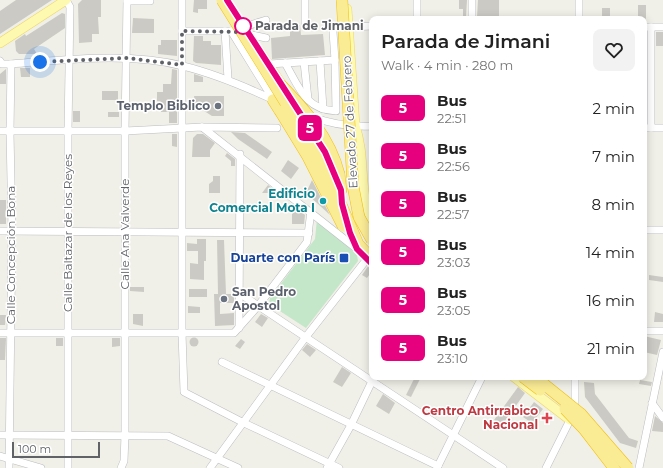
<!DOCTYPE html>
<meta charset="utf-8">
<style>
body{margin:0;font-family:Montserrat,sans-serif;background:#f2f2f2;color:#222;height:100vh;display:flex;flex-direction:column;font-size:15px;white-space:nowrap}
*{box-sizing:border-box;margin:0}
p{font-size:13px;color:#767676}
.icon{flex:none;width:22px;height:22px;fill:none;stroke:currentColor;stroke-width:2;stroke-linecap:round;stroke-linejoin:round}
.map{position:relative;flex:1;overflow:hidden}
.side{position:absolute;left:369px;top:16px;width:278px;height:364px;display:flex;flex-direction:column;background:#fff;border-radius:8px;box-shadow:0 2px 10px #0003}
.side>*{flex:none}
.badge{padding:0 8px;border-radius:6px;font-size:14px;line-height:26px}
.scale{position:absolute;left:12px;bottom:10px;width:88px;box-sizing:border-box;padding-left:4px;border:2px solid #5f6267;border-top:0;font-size:11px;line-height:14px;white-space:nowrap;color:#5f6267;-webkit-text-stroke:3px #fff;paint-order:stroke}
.you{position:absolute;width:20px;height:20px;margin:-10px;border:3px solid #fff;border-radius:50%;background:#1a73e8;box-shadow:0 0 0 6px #1a73e833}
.map>.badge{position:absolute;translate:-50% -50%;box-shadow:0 0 0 2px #fff}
.round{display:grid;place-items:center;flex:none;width:42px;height:42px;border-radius:8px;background:#f2f2f2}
.headline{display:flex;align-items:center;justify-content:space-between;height:68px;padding:0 12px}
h1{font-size:19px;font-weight:600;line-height:30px}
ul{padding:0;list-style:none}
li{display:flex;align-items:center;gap:12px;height:48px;padding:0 12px}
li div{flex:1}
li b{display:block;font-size:15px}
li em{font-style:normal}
li .badge{min-width:44px;font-weight:700;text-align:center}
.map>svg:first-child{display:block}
</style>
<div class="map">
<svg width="663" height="468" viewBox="0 0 663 468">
<rect width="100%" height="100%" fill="#f1f0e8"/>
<path fill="#c5e7c9" d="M317,219l40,36 1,6 -52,67 -37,-24 1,-6 45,-59z"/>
<g fill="#cccac4">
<path d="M16,0h36l-52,34v-23z"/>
<path d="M82,0h19v17h-3l1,17h-7v8l-13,1 -1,-39z"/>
<path d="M194,0h13v9h-9v4l-5,-1z"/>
<path d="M459,0h8l-1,17h-3v-8h-4z"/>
<path d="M478,0h21v17h-22z"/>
<rect x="638" y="5" width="8" height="14"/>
<rect x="602" y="8" width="8" height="10"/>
<path d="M62,13l3,1v14l-31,21 3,5h-18l-3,-3 -1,-10 10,-7 1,2z"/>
<path d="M133,18l21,1v14h-22z"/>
<path d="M290,25h10l1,10 22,-1 2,21 -53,4 -1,-21 19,-2z"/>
<rect x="656" y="32" width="7" height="14"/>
<path d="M194,36h9v5h8v4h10v20l-25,-2 -3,-2z"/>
<path d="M161,40h16v16l-19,-2v-9h3z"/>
<path d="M20,68h10v9h-9z"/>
<path d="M6,69v15h-6v-10z"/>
<path d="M172,69l5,1v53h-8v-11h-8v-10l-4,-1v-9h6v-8h8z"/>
<path d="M194,74l9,3v5h-9z"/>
<rect x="102" y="91" width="16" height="9"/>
<path d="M194,96h30v20h-12l-11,-7 -6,-5z"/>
<rect x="73" y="111" width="7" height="11"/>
<rect x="108" y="112" width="11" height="5"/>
<path d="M231,132l14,1 27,19 -5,7 -29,-20z"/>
<path d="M172,134h5v13l-5,-1z"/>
<path d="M197,134h6l12,9 -5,7v7h-18l1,-19z"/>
<path d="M227,153l8,6v7h-4v-5l-6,-5z"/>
<path d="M288,160l11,8 -8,11 -10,-8z"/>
<path d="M213,176h7v17h-11v-9l4,-3z"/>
<path d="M312,180l18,35 -24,-22z"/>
<path d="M268,185l7,5 -2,3h-11z"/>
<rect x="0" y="200" width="6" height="24"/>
<path d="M297,208l8,7 -1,9h-12v-10z"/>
<path d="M197,239h9v22h-2v19l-14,-1v-16l8,1v-13h-11v-8l10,1z"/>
<path d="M217,240h7l2,54h8v9h-14v11l14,-1v12l-19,1 -1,-32h4z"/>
<path d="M369,265l3,2v4l-5,7 -5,-3z"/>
<path d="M649,275l14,2v5l-14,-2z"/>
<path d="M130,287h14v5l-14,-1z"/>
<rect x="189" y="289" width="18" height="8"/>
<path d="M188,306l12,1v6h-12z"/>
<path d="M655,312l8,2v8h-9z"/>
<path d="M133,314h10v12l-10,-2z"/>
<path d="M261,314l7,4 -6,9 -7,-5z"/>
<path d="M0,315h6l-1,10h-5z"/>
<path d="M644,336l17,4 -4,15 -13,-3 2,-6h-2z"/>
<circle cx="194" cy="342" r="4.5"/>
<path d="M0,338h6l-1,22h-5z"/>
<rect x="56" y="338" width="7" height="8"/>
<path d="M112,338h8v8l-8,1z"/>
<path d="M241,339l4,3 -5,7 -5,-3z"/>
<path d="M307,344l9,6 -6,7 -8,-7z"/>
<path d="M342,367l9,6 -9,14 -9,-5z"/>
<path d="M415,377h6l-10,20 -5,-2z"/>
<path d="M640,380l12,2 -1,4 -12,-2z"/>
<path d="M584,382l10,1 1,11 34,44 9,3 -2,7 -16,-5 -35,-46z"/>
<path d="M518,387l7,6 -23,32 -8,-5z"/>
<path d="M383,394l12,9 -6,11 -13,-8z"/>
<path d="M534,402l9,7 -11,14 -9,-6z"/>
<path d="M655,416l8,7v9l-11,-1z"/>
</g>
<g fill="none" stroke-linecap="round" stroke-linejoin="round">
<g stroke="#babcc1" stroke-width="8">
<g id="minor">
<path d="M66,0l4,7 -2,124v337"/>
<path d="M182,0v333l2,59 58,30 97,46"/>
<path d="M305,0v23"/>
<path d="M127,1h23"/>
<path d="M417,19v-19"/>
<path d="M472,19v-19"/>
<path d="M579,19v-19"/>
<path d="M350,27l22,-1"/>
<path d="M644,27h19"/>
<path d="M182,31h52l32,7"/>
<path d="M225,31l3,48"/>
<path d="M231,31l42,68"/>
<path d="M242,32l2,-5 22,-7"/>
<path d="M0,61l2,3h9l-1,68 2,99 -3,237"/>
<path d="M320,61l3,48"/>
<path d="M304,62l4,37"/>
<path d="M285,63c14,24 20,47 51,48l-1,-51"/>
<path d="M11,64c56,-4 117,-12 172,2 33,8 63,21 93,35"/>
<path d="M269,64l66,-4 -2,-28"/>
<path d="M310,116c20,8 40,11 62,10"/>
<path d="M202,127l155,122"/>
<path d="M644,128h19"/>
<path d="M651,128v-101"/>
<path d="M0,131h125l77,-4 75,1"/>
<path d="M644,230h19"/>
<path d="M0,231l309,2"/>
<path d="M239,293l264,175"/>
<path d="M239,328l1,-174"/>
<path d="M644,331h19"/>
<path d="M0,333h234l24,-27 49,-64 4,-31"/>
<path d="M222,362l216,104"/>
<path d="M652,403l11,15"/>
<path d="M0,435l168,1 70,32"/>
<path d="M0,456l41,12"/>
<path d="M121,468l3,-7 1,-26v-304l2,-131"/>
<path d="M210,468l95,-130 62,-79"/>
<path d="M327,468l24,-43 23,-48"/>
<path d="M437,468l45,-91"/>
<path d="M546,468l24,-48 5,-16v-27"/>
<path d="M639,468l24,-116"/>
</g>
</g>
<g stroke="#eed663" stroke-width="10">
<g id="major">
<path d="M347,9l8,117c11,31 3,65 17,95"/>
<path d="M0,43l66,-43"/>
<path d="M258,49l26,39"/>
<path d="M297,109l28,43 9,22"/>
<path d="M514,377l56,43"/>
</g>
</g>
<g stroke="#f2c106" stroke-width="12">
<g id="highway">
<path d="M273,100l7,11"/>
<path d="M339,174l2,16"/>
</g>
</g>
<use href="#minor" stroke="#fff" stroke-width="7"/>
<use href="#major" stroke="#fdf9b0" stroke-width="9"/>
<use href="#highway" stroke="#faeb95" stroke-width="11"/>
<g stroke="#f2c106" stroke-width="12" stroke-linecap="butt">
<g id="highway-bridge">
<path d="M222,0l86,139 29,56 21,49 14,15"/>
<path d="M342,0l11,186 6,31 13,23"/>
<path d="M280,84c25,26 50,53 59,90"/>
<path d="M280,111l28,46 35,69"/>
<path d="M523,377l17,13"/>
<path d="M535,377l46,37 47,54"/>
<path d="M565,409l19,20 30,39"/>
</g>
</g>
<use href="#highway-bridge" stroke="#faeb95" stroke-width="11"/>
</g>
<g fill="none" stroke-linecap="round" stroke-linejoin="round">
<g stroke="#fff" stroke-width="9">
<path id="line" d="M227,0l98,152 16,38 1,14 8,29 7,16 15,15"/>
</g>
<use href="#line" stroke="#e6007e" stroke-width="6"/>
<path stroke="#5f6267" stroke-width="4" stroke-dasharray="0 7.2" d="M40,62l87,-4 55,7v-34l60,1 1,-6"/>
</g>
<circle fill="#fff" stroke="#e6007e" stroke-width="2" cx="243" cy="26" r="8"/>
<g fill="#6b7280" stroke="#fff" stroke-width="1.5">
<circle cx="218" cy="106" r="4"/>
<circle cx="224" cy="299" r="4"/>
</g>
<circle fill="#0f9aa8" stroke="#fff" stroke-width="1.5" cx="323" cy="201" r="4"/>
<rect fill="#1a4fb4" stroke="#fff" stroke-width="1.5" x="339" y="253" width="10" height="10" rx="2"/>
<path fill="#e0444e" stroke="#fff" stroke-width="1.5" d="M545 412h4v4h4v4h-4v4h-4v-4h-4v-4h4z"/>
<g text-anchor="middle" stroke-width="3" stroke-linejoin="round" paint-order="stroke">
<g font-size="12" font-weight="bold" fill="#5f6267" stroke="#fff" text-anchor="start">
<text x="255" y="30">Parada de Jimani</text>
</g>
<g font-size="12" font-weight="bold" fill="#5b616d" stroke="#fff" text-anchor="end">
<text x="210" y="110">Templo Biblico</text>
<text x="232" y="296" text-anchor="start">San Pedro<tspan x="232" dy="14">Apostol</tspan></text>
</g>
<g font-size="12" fill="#5f6267" stroke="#fff">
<text transform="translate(350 122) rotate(-93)" y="4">Elevado 27 de Febrero</text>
<text transform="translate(68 233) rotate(-90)" y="4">Calle Baltazar de los Reyes</text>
<text transform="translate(125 234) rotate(-90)" y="4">Calle Ana Valverde</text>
<text transform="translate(11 255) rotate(-90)" y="4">Calle Concepción Bona</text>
</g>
<g font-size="12" font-weight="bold" fill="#0d838f" stroke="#fff" text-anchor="end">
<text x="315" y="198">Edificio<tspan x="315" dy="14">Comercial Mota I</tspan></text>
</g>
<g font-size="12" font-weight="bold" fill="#164399" stroke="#fff" text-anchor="end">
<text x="335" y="262">Duarte con París</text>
</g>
<g font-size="12" font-weight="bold" fill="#be3a42" stroke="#fff" text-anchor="end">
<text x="538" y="415">Centro Antirrabico<tspan x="538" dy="14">Nacional</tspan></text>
</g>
</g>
</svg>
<div class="scale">100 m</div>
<div class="you" style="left:40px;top:62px"></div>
<b class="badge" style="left:310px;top:128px;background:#e6007e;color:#fff">5</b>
<section class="side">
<div class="headline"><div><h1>Parada de Jimani</h1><p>Walk · 4 min · 280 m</p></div><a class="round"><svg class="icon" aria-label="heart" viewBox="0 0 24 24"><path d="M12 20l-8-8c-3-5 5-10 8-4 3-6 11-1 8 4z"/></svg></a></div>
<ul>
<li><span class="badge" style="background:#e6007e;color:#fff">5</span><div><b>Bus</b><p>22:51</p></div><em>2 min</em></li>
<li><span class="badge" style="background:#e6007e;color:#fff">5</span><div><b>Bus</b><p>22:56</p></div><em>7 min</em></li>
<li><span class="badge" style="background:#e6007e;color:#fff">5</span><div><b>Bus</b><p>22:57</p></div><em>8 min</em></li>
<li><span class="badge" style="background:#e6007e;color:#fff">5</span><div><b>Bus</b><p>23:03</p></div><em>14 min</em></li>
<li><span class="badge" style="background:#e6007e;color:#fff">5</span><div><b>Bus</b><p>23:05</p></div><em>16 min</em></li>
<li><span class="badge" style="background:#e6007e;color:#fff">5</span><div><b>Bus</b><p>23:10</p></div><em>21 min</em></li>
</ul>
</section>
</div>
